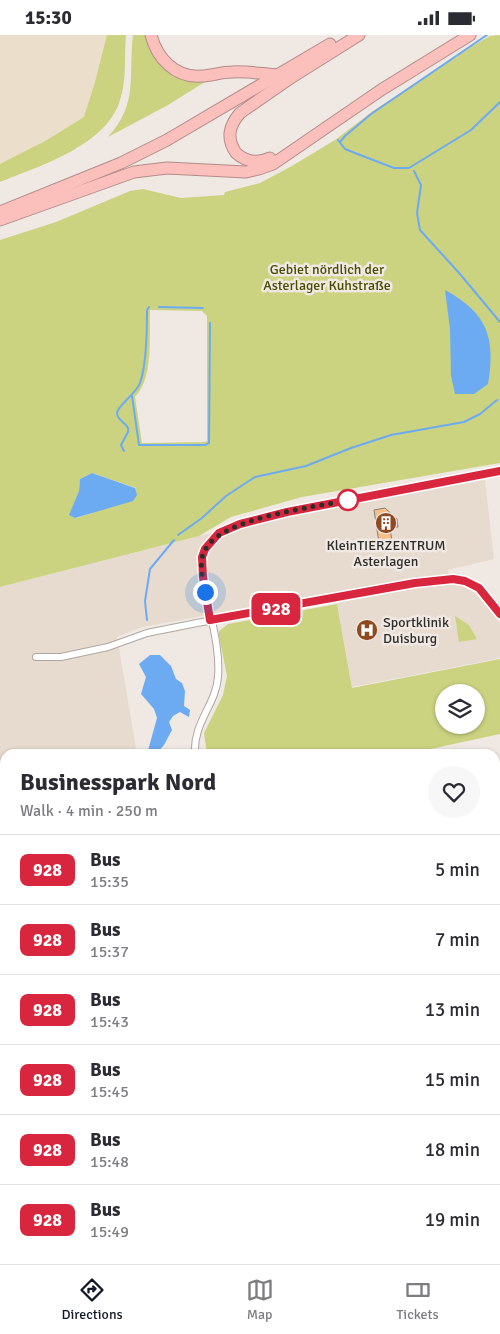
<!DOCTYPE html>
<meta charset="utf-8">
<style>
body{margin:0;font-family:Signika,sans-serif;background:#f7f7f7;color:#2b2b33;height:100vh;display:flex;flex-direction:column;font-size:19px;white-space:nowrap}
*{box-sizing:border-box;margin:0}
p{font-size:16px;color:#7c7c81}
.icon{flex:none;width:28px;height:28px;fill:none;stroke:currentColor;stroke-width:2;stroke-linecap:round;stroke-linejoin:round}
.map{position:relative;flex:1;overflow:hidden}
.drawer{position:absolute;left:0px;top:714px;width:500px;height:516px;display:flex;flex-direction:column;background:#fff;border-radius:15px 15px 0 0;box-shadow:0 1px 4px #0004}
.drawer>*{flex:none}
.badge{padding:0 10px;border-radius:8px;font-size:18px;line-height:32px}
.fabs{position:absolute;left:435px;top:649px;display:grid;gap:10px}
.fabs a{display:grid;place-items:center;width:50px;height:50px;border-radius:50%;background:#fff;box-shadow:0 1px 4px #0004;font-size:25px}
.you{position:absolute;width:25px;height:25px;margin:-12px;border:4px solid #fff;border-radius:50%;background:#1a73e8;box-shadow:0 0 0 8px #1a73e833}
.map>.badge{position:absolute;translate:-50% -50%;box-shadow:0 0 0 2px #fff}
.round{display:grid;place-items:center;flex:none;width:52px;height:52px;border-radius:26px;background:#f7f7f7}
.summary{display:flex;align-items:center;justify-content:space-between;height:85px;padding:0 20px}
h1{font-size:24px;font-weight:700;line-height:38px}
ul{padding:0;list-style:none}
li{display:flex;align-items:center;gap:15px;height:70px;padding:0 20px;border-top:1px solid #e1e1e2}
li div{flex:1}
li b{display:block;font-size:19px}
li em{font-style:normal}
li .badge{min-width:55px;font-weight:700;text-align:center}
.status{display:flex;justify-content:space-between;align-items:center;height:35px;padding:0 25px;background:#fff;direction:ltr}
.status svg{height:14px;fill:currentColor}
.tabs{display:flex;justify-content:space-around;align-items:center;height:70px;border-top:1px solid #e1e1e2;background:#fff;font-size:14px;color:#7c7c81}
.tabs a{display:grid;justify-items:center;gap:2px}
.tabs .selected{color:#111827}
.map>svg:first-child{display:block}
</style>
<div class="status"><b>15:30</b><svg viewBox="0 0 49 12"><path d="M0 12V9h3v3zM5 12V6h3v6zM10 12V3h3v9zM15 12V0h3v12zM26 1h20v11H26zM47 4h2v5h-2z"/></svg></div>
<div class="map">
<svg width="500" height="1229" viewBox="0 0 500 1229">
<rect width="100%" height="100%" fill="#f0e9e3"/>
<g fill="#e7dbcf">
<path d="M485,445l9,79 -46,11 3,14 14,3 12,8 23,28v34l-4,2 -144,28 -17,-95 -192,35 -26,10 20,117h-132v157h-5v-324l199,-51 106,-25z"/>
<path d="M413,1225h82l5,4h-88z"/>
</g>
<path fill="#ebdfcb" d="M0,0h118l-21,83 -97,52z"/>
<g fill="#cbd280" fill-rule="evenodd">
<path d="M107,0h19c-2,21 1,45 -6,65 -13,45 -80,66 -120,82v-18l47,-24 37,-23 11,-35z"/>
<path d="M133,0h15l13,27 47,18 -40,25 -60,32c31,-34 20,-61 25,-102z"/>
<path d="M500,0v428l-198,34 -71,20 -32,19 -199,51v-347l56,-18 74,-31 13,-2 38,9 43,-3 1,-3 35,-9 30,-16 45,-27 38,-29 101,-66 16,-9zM150,275l52,1 5,5v125l-3,1 -62,1 -7,-46c19,-19 14,-62 15,-87zM92,438l44,15 -44,25 -16,5 -6,-3 9,-24 1,-12z"/>
<path d="M337,569l15,84 148,-29v75l-93,20h-200l-3,-21 19,-38 4,-19 -8,-40v-5l9,-7zM444,658h32v32h-32z"/>
<path d="M455,581l14,9 8,14 -18,3z"/>
<path d="M0,876h5v43l-5,2z"/>
<path d="M5,930v84l-5,1v-84z"/>
</g>
<g fill="#6cabf1">
<path d="M445,255c42,23 51,47 43,94l-14,10h-19l-4,-18 -1,-47z"/>
<path d="M92,438l43,15 2,7 -4,6 -58,17 -6,-3 10,-24 1,-12z"/>
<path d="M150,620h10l11,11 5,13 6,4 3,8 -1,15 6,4 -1,7 -9,-5 -7,4 -4,6 3,8 -8,15 -8,9h-9l10,-36 -3,-9 -13,-15 5,-17 -7,-13z"/>
</g>
<g fill="none" stroke-linecap="round" stroke-linejoin="round">
<g stroke="#6cabf1" stroke-width="2">
<path d="M338,105l7,9 10,4 39,15h15l62,-38 29,-28"/>
<path d="M340,107l5,-6 26,-22 116,-79"/>
<path d="M414,136l7,14 -4,28 3,17 40,44 40,48"/>
<path d="M159,272l44,1"/>
<path d="M132,361l7,49h66l4,-2 1,-120"/>
<path d="M124,416l-3,-6 7,-13v-4c-3,-6 -11,-8 -11,-15 0,-7 19,-19 23,-30 6,-16 7,-55 7,-73l2,-3"/>
<path d="M178,500l24,-17 24,-22 29,-19 51,-11 45,-18 40,-13 73,-13 16,-8 17,-14"/>
<path d="M147,585l-2,-19 5,-32 24,-29"/>
<path d="M78,1229l13,-4"/>
</g>
</g>
<g fill="#f7bf86" stroke="#87817b">
<path d="M385,473l12,11 1,8 -8,1 2,13 -13,2 -5,-33z"/>
<path d="M495,1153h5v45l-5,1z"/>
</g>
<g fill="none" stroke-linecap="round" stroke-linejoin="round">
<g stroke="#aea7a1" stroke-width="8">
<g id="street">
<path d="M36,622h25l47,-10 39,-14 50,-10 244,-44c36,-1 37,11 59,35"/>
<path d="M195,719c-2,-32 21,-49 23,-77 3,-35 -13,-75 -16,-110 0,-14 5,-25 16,-33 23,-16 84,-25 114,-31 56,-10 112,-23 168,-32"/>
<path d="M0,794h5"/>
<path d="M0,1055l5,-1"/>
<path d="M0,1085l5,-1"/>
<path d="M0,1143l5,-2"/>
</g>
</g>
<g stroke="#aea7a1" stroke-width="11">
<g id="secondary">
<path d="M495,883l5,-7"/>
<path d="M495,1098l5,4"/>
</g>
</g>
<g stroke="#b38c89" stroke-width="13">
<g id="highway">
<path d="M151,0c6,23 24,43 50,41 10,0 20,-4 31,-4 15,-1 31,2 47,3"/>
<path d="M270,123c-13,6 -24,4 -34,-5 -10,-15 -7,-27 4,-40l52,-36 67,-42"/>
<path d="M0,177l121,-49 46,-23 163,-96"/>
<path d="M0,185l134,-48 33,-4 79,4 13,-3 14,-5 108,-74 89,-55"/>
</g>
</g>
<use href="#street" stroke="#fff" stroke-width="6"/>
<use href="#secondary" stroke="#feeceb" stroke-width="9"/>
<use href="#highway" stroke="#fbbfbc" stroke-width="11"/>
</g>
<g fill="none" stroke-linecap="round" stroke-linejoin="round">
<g stroke="#fff" stroke-width="11">
<path id="line" d="M500,436l-213,41 -47,12 -21,9 -14,16 -3,8 1,20 7,43 205,-37 38,-4 12,2 14,7 21,26"/>
</g>
<use href="#line" stroke="#d7263d" stroke-width="8"/>
<path stroke="#2e2c29" stroke-width="5" stroke-dasharray="0 9" d="M205,557c-2,-13 -7,-30 0,-42 17,-33 108,-42 143,-50"/>
</g>
<defs>
<g id="building-disc" transform="scale(1.125)"><circle r="9.5" fill="#8f4b1f" stroke="#f0e9e3"/><path d="M-4-6H4V6H1V3H-1V6H-4ZM-2.5-4.3h1.7v1.8h-1.7ZM.8-4.3h1.7v1.8H.8ZM-2.5-1h1.7V.8h-1.7ZM.8-1h1.7V.8H.8Z" fill="#fff"/></g>
<g id="hospital-disc" transform="scale(1.125)"><circle r="9.5" fill="#8f4b1f" stroke="#f0e9e3"/><path d="M-5-5h3v3.5h4V-5h3V5h-3V1.5h-4V5h-3Z" fill="#fff"/></g>
</defs>
<g fill-rule="evenodd">
<use href="#building-disc" x="386" y="488"/>
<use href="#hospital-disc" x="367" y="595"/>
</g>
<circle fill="#fff" stroke="#d7263d" stroke-width="2.5" cx="348" cy="465" r="10"/>
<g text-anchor="middle" stroke-width="5" stroke-linejoin="round" paint-order="stroke">
<g font-size="14" fill="#494d00" stroke="#f0e9e3">
<text x="327" y="239">Gebiet nördlich der<tspan x="327" dy="16">Asterlager Kuhstraße</tspan></text>
</g>
<g font-size="14" fill="#2e2c29" stroke="#f0e9e3">
<text x="386" y="515">KleinTIERZENTRUM<tspan x="386" dy="16">Asterlagen</tspan></text>
<text x="383" y="592" text-anchor="start">Sportklinik<tspan x="383" dy="16">Duisburg</tspan></text>
</g>
</g>
</svg>
<div class="fabs">
<a><svg class="icon" aria-label="layers" viewBox="0 0 24 24"><path d="M12 4l9 5-9 5-9-5zM3 14l9 5 9-5"/></svg></a>
</div>
<div class="you" style="left:205px;top:557px"></div>
<b class="badge" style="left:276px;top:574px;background:#d7263d;color:#fff">928</b>
<section class="drawer">
<div class="summary"><div><h1>Businesspark Nord</h1><p>Walk · 4 min · 250 m</p></div><a class="round"><svg class="icon" aria-label="heart" viewBox="0 0 24 24"><path d="M12 20l-8-8c-3-5 5-10 8-4 3-6 11-1 8 4z"/></svg></a></div>
<ul>
<li><span class="badge" style="background:#d7263d;color:#fff">928</span><div><b>Bus</b><p>15:35</p></div><em>5 min</em></li>
<li><span class="badge" style="background:#d7263d;color:#fff">928</span><div><b>Bus</b><p>15:37</p></div><em>7 min</em></li>
<li><span class="badge" style="background:#d7263d;color:#fff">928</span><div><b>Bus</b><p>15:43</p></div><em>13 min</em></li>
<li><span class="badge" style="background:#d7263d;color:#fff">928</span><div><b>Bus</b><p>15:45</p></div><em>15 min</em></li>
<li><span class="badge" style="background:#d7263d;color:#fff">928</span><div><b>Bus</b><p>15:48</p></div><em>18 min</em></li>
<li><span class="badge" style="background:#d7263d;color:#fff">928</span><div><b>Bus</b><p>15:49</p></div><em>19 min</em></li>
</ul>
</section>
</div>
<nav class="tabs">
<a class="selected"><svg class="icon" aria-label="directions" viewBox="0 0 24 24"><path d="M12 3l9 9-9 9-9-9zM9 14v-3h6M13 9l2 2-2 2"/></svg>Directions</a>
<a><svg class="icon" aria-label="map" viewBox="0 0 24 24"><path d="M3 6l6-2 6 2 6-2v14l-6 2-6-2-6 2zM9 4v14M15 6v14"/></svg>Map</a>
<a><svg class="icon" aria-label="tickets" viewBox="0 0 24 24"><path d="M3 7h18v10H3zM15 7v10"/></svg>Tickets</a>
</nav>
